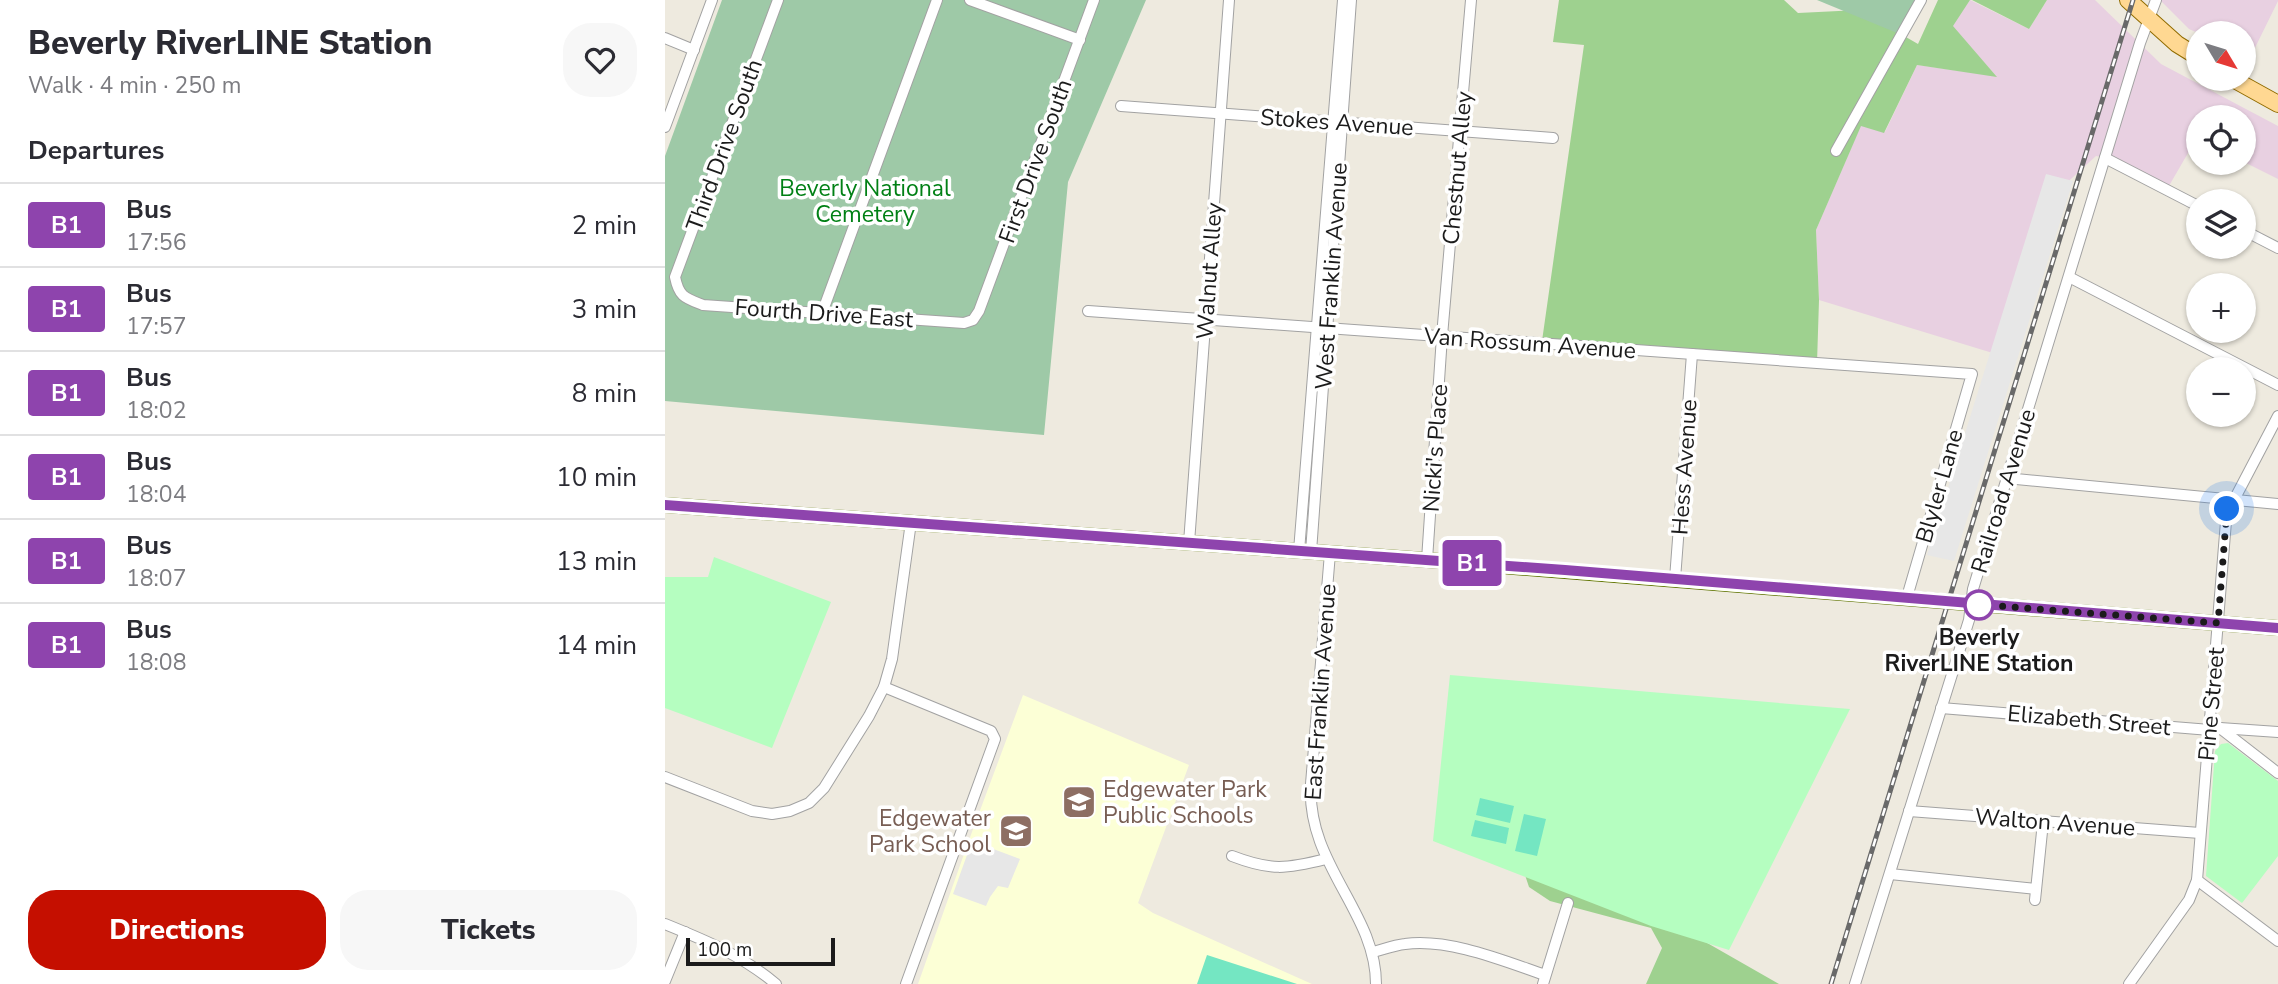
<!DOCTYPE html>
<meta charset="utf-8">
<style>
body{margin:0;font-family:"Nunito Sans",sans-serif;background:#f7f7f7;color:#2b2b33;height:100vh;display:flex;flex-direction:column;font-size:26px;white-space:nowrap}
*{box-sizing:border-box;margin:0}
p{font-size:23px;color:#7c7c81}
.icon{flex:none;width:38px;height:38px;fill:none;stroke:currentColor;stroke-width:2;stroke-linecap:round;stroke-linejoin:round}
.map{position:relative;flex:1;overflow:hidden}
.panel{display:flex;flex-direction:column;background:#fff;width:665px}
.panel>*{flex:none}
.badge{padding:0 14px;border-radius:5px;font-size:24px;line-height:46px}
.needle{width:46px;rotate:128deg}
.controls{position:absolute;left:1521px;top:21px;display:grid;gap:14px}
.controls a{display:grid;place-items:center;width:70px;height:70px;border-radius:50%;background:#fff;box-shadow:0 2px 5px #0004;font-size:35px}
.scale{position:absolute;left:21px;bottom:18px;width:149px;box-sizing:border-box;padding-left:7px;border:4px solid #1b1b1b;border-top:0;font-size:19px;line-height:24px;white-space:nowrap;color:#1b1b1b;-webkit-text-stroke:5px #fff;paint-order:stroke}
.you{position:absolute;width:35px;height:35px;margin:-18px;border:5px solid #fff;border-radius:50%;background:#1a73e8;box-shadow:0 0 0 10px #1a73e833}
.map>.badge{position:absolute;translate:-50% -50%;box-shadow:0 0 0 4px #fff}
h2{padding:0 28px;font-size:26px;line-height:63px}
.round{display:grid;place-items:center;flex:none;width:74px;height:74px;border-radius:28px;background:#f7f7f7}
.head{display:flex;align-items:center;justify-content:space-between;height:119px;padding:0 28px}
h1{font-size:33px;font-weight:800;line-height:52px}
.action{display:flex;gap:14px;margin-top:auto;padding:14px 28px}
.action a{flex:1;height:80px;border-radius:28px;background:#c50f00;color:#fff;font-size:28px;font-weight:800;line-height:80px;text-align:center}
.action a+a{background:#f7f7f7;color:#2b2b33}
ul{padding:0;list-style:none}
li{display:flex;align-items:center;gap:21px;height:84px;padding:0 28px;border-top:2px solid #e1e1e2}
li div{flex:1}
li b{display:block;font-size:26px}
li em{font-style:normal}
li .badge{min-width:77px;font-weight:700;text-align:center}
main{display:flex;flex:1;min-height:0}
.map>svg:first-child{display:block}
</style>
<main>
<section class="panel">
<div class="head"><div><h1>Beverly RiverLINE Station</h1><p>Walk · 4 min · 250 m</p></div><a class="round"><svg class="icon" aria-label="heart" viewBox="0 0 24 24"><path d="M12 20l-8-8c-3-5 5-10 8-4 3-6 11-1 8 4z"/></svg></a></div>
<h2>Departures</h2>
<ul>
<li><span class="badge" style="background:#8e44ad;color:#fff">B1</span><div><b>Bus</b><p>17:56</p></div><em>2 min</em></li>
<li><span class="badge" style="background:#8e44ad;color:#fff">B1</span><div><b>Bus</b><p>17:57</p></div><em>3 min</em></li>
<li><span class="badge" style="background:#8e44ad;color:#fff">B1</span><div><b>Bus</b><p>18:02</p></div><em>8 min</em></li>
<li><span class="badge" style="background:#8e44ad;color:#fff">B1</span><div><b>Bus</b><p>18:04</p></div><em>10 min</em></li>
<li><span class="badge" style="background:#8e44ad;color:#fff">B1</span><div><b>Bus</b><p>18:07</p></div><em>13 min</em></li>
<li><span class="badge" style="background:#8e44ad;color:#fff">B1</span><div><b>Bus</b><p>18:08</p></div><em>14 min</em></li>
</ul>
<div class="action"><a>Directions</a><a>Tickets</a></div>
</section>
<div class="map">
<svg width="1613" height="984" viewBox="0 0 1613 984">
<rect width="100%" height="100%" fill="#eeeadf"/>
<g fill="#e8d0e1">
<path d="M1305,0l59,29 18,-29h48l66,64 117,62v53l-34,-17 -1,-45h-45v25l-3,-1 -29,50 -61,-33 -9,-2 -36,33 -51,169 -190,-58 -3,-70 45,-105 24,7 32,-67 79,11 -44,-50z"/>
<path d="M1495,0h118v1l-29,59 -5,-3 -1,-24h-45l-9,-4z"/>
</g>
<path fill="#fcffd6" d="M358,695l166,70 -51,138 15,10 159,71h-394l51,-144z"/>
<g fill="#9ed18f">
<path d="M894,0h225l14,13 61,-3 59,34 20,-44h32l-17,26 44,51 -80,-12 -33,68 -23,-7 -45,104 3,70 -2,63 -275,-22 42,-296 -31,-3z"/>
<path d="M1307,0h75l-18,29z"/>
<path d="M858,869l144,51 112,64h-133l16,-36 -11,-20 -101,-27 -21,-14z"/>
</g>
<g fill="#9ec9a7">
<path d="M57,0h424l-78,182 -24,253 -379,-34v-245z"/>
<path d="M1152,0h104l-19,35z"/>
</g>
<g fill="#b5fec0">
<path d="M49,557l117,45 -59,146 -107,-40v-131h43z"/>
<path d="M785,675l400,34 -121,241 -78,-24 -218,-85z"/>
<path d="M1563,743l50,38v75l-36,47 -36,-27 9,-125 6,-7z"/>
</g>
<g fill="#74e6c2">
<path d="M815,798l34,8 -4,17 -34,-8z"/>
<path d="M859,814l22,5 -9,37 -22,-5z"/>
<path d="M810,820l34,8 -3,16 -35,-8z"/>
<path d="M542,955l90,29h-100z"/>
</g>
<g fill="#e7e7e7">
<path d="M1381,174l27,7 -119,380 -27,-6z"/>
<path d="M307,841l48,18 -12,29 -10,-2 -8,11 -4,9 -33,-12z"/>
</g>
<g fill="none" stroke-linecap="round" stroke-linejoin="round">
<g stroke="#a2a2a2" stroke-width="12">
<g id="street">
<path d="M113,0l-103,277c4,20 10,21 28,28l261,18 9,-3 6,-9 115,-311"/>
<path d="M305,0l110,40"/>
<path d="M0,38l29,12"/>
<path d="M456,106l432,32"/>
<path d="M0,127l47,-127"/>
<path d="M1171,151l85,-151"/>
<path d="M1440,158l93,48"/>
<path d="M1578,230l35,18"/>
<path d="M1404,277l209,108"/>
<path d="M423,311l884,63 -65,223"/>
<path d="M157,313l115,-313"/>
<path d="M1341,478l272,26"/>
<path d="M524,543l40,-543"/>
<path d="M634,551l44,-551"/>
<path d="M646,552l40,-552"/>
<path d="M665,553l-19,231c-5,80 65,128 65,200"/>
<path d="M762,560l15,-224 29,-336"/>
<path d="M1010,579l17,-225"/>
<path d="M219,687l107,44 4,8 -89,245"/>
<path d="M1276,708l269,22 10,-2 58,4"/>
<path d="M1555,728l58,45"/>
<path d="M0,777l87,34 20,3 18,-3 19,-8 15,-15 45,-72 15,-29 8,-28 19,-137"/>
<path d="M1244,811l291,22"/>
<path d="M567,856c39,15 54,13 94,3"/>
<path d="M1225,874l146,15"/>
<path d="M1532,880l81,61"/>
<path d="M1370,900l8,-78"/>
<path d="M0,924c42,17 76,31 111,60"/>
<path d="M708,952c11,-3 22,-7 32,-8 44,-6 99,17 140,31"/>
<path d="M0,981l20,-49"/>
<path d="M878,984l25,-81"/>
<path d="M1190,984l114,-364 4,-31 167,-546 16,-43"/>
<path d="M1464,984l60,-84 8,-20 30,-371 7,-9 44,-84"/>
</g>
</g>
<g stroke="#5e7300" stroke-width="16">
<path id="secondary" d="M0,505l762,55 851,68"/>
</g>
<g stroke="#916c00" stroke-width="18">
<g id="primary">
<path d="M1463,0l49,44 21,13"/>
<path d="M1568,79l45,25"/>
</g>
</g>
<use href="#street" stroke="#fff" stroke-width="10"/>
<use href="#secondary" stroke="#f5ffab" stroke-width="14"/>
<use href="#primary" stroke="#ffd892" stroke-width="16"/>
<g stroke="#696969" stroke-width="5">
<path id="rail" d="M1166,984l302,-984"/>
</g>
<use href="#rail" stroke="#fff" stroke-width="2.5" stroke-dasharray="8" stroke-linecap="butt"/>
</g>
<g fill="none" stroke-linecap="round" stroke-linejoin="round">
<g stroke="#fff" stroke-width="16">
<path id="line" d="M0,505l900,65 713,58"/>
</g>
<use href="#line" stroke="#8e44ad" stroke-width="10"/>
<path stroke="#1b1b1b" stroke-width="7" stroke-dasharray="0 12.6" d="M1314,605l-7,-1 246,19 9,-114"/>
</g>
<defs>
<g id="school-square" transform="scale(1.75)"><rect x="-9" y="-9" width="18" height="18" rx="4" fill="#8d6e63" stroke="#fff"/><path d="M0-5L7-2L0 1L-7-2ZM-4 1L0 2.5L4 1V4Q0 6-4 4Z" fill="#fff"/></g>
</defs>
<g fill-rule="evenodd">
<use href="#school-square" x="414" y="802"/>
<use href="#school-square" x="351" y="831"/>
</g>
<circle fill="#fff" stroke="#8e44ad" stroke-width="3.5" cx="1314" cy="605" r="14"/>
<g text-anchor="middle" stroke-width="7" stroke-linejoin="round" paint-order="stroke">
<g font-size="23" fill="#1b1b1b" stroke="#fff">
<text transform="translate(672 122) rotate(4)" y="8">Stokes Avenue</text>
<text transform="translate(59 145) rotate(-70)" y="8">Third Drive South</text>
<text transform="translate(370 161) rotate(-70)" y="8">First Drive South</text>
<text transform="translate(792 168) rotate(-85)" y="8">Chestnut Alley</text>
<text transform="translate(544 271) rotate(-86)" y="8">Walnut Alley</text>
<text transform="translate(666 276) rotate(-86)" y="8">West Franklin Avenue</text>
<text transform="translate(159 313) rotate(4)" y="8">Fourth Drive East</text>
<text transform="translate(865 343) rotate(4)" y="8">Van Rossum Avenue</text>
<text transform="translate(770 448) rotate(-86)" y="8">Nicki's Place</text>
<text transform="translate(1019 467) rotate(-86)" y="8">Hess Avenue</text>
<text transform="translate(1274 486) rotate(-74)" y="8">Blyler Lane</text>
<text transform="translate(1338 491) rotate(-73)" y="8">Railroad Avenue</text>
<text transform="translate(655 692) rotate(-86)" y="8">East Franklin Avenue</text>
<text transform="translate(1546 704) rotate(-85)" y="8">Pine Street</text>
<text transform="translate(1424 720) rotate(5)" y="8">Elizabeth Street</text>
<text transform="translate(1390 822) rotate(4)" y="8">Walton Avenue</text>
</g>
<g font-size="23" fill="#018015" stroke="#fff">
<text x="200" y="196">Beverly National<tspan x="200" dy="26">Cemetery</tspan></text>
</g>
<g font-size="23" font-weight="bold" fill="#1b1b1b" stroke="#fff">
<text x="1314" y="645">Beverly<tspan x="1314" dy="26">RiverLINE Station</tspan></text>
</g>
<g font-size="23" fill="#785e54" stroke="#fff" text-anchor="start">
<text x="438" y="797">Edgewater Park<tspan x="438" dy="26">Public Schools</tspan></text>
<text x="326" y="826" text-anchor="end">Edgewater<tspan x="326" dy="26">Park School</tspan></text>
</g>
</g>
</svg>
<div class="controls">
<a><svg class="needle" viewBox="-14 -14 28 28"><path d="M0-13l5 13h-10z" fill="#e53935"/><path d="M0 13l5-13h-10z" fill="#7c7c81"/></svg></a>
<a><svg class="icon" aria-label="locate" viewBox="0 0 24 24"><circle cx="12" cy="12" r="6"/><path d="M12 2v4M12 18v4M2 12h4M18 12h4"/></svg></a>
<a><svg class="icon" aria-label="layers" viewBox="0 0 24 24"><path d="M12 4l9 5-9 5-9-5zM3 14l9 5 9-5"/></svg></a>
<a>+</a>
<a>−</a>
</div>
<div class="scale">100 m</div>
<div class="you" style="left:1562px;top:509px"></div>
<b class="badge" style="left:807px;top:563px;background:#8e44ad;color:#fff">B1</b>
</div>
</main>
